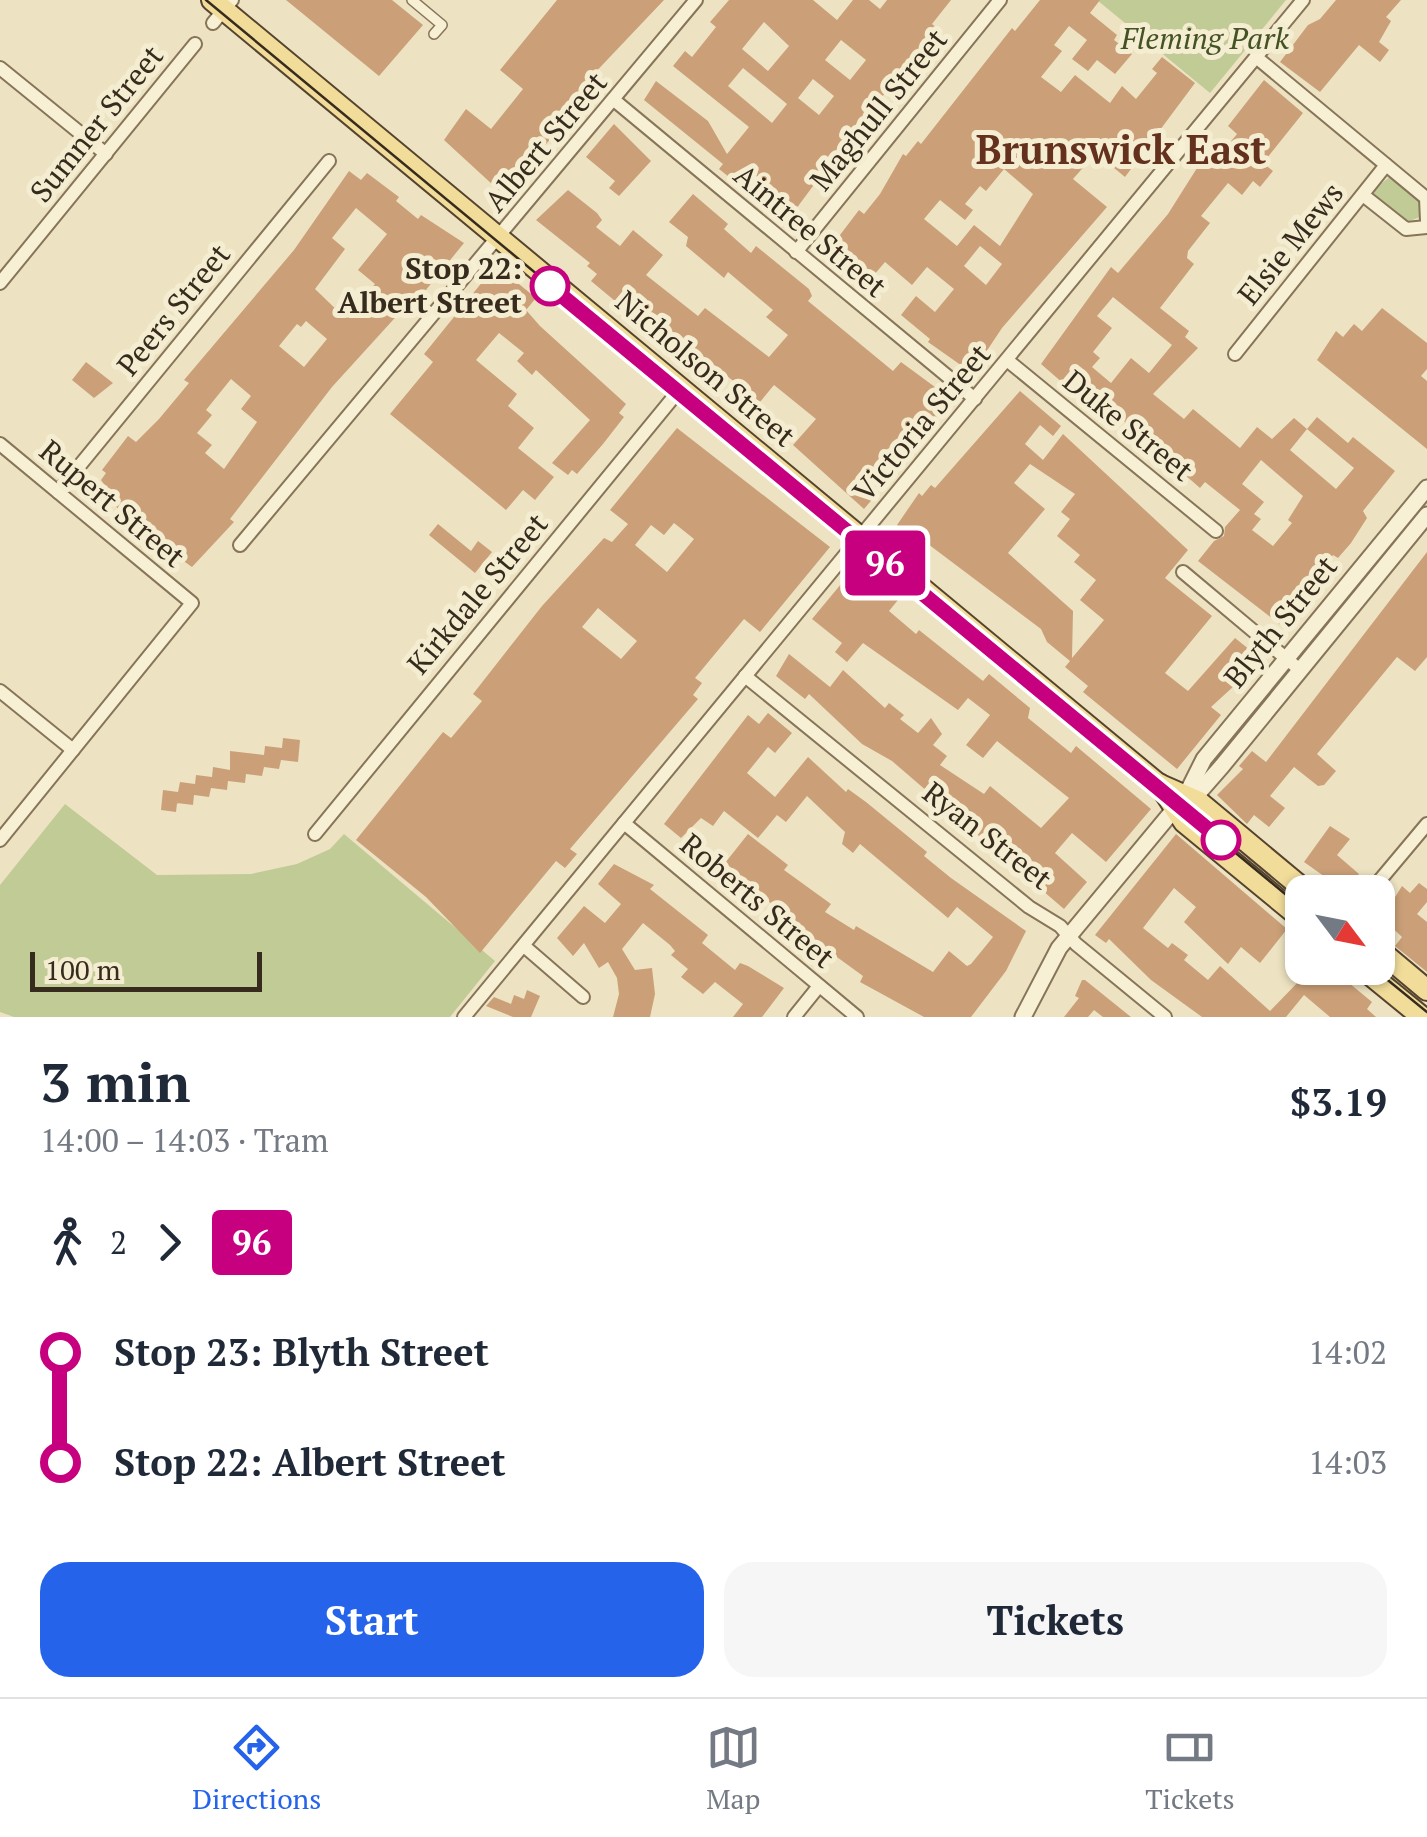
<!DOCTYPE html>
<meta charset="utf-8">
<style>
body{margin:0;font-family:"PT Serif",serif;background:#f6f6f7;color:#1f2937;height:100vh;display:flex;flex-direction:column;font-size:38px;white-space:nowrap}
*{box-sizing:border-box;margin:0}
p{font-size:32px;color:#747a83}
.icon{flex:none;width:55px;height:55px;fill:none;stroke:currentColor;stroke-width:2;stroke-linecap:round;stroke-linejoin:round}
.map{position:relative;height:1017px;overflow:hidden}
.sheet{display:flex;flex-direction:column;background:#fff;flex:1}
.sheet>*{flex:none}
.badge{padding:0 20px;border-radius:8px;font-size:35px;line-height:65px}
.needle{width:65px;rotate:122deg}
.fabs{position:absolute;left:1285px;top:875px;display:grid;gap:20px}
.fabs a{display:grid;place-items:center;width:110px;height:110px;border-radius:20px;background:#fff;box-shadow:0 2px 8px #0004;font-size:50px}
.scale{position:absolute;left:30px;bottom:25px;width:232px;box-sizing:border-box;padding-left:10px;border:5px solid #372b1d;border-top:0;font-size:28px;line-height:35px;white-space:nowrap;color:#372b1d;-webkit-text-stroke:8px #f5edd1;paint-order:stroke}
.map>.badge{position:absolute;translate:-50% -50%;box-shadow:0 0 0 5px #fff}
.legs{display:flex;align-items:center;gap:15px;height:110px;padding:0 40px;font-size:32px}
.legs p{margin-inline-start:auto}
.summary{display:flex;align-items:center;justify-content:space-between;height:170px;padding:0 40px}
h1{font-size:55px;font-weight:600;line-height:75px}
.primary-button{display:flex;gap:20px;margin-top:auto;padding:20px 40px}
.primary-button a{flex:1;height:115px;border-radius:30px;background:#2563eb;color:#fff;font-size:40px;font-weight:600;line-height:115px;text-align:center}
.primary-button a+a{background:#f6f6f7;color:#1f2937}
ul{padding:0 40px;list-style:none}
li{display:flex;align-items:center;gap:35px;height:110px;font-size:38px}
li i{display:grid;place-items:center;width:15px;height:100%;margin:0 12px;background:currentColor}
li i::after{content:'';width:25px;height:25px;margin:-12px;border:8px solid;border-radius:50%;background:#fff}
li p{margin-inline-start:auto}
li:first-child i{background:linear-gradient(#0000 50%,currentColor 0)}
li:last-child i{background:linear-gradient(currentColor 50%,#0000 0)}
.tabs{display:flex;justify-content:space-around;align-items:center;height:140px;border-top:2px solid #e0e1e3;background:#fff;font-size:28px;color:#747a83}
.tabs a{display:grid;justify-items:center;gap:5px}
.tabs .active{color:#2563eb}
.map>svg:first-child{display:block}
</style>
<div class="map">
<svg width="1427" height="1017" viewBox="0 0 1427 1017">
<rect width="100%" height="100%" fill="#ede3c2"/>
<g fill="#c1cb96">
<path d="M1097,0h189l-76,93z"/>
<path d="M1392,175l28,26v16l-13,5 -33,-23 -3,-7z"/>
<path d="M65,804l92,71 94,-1 46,-10 33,-15 14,-15 151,127 -45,56h-436l-14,-5v-127z"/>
</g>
<g fill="#cba078" fill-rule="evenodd">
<path d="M286,0h106l31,25 -44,51z"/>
<path d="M557,0h107l-75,79 9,8 -14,17 4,4 -17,20 -7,-6 -34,42 5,4 -23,29h-6l-62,-57 22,-31 25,20 32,-40 -23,-19z"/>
<path d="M729,0h84l24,20 16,-20h16l11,9 7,-9h64l-19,24 10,8 -8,9 -4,-3 -32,48 -4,-3 -32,37 -69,93 -32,-24 -7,8 -35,-28 4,-5 -79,-64 12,-19 52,40 19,33 22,-27 -76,-61 12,-15 7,6 24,-30 -6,-5zM764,22l25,24 -21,25 -26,-22zM841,40l25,20 -16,20 -25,-20zM743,68l44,36 -15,19 -44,-37zM813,79l21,17 -15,19 -21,-17z"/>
<path d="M1040,0h60l-10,13 27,22 -3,5 18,14 -17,20 -18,-14 -9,11 -16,-12 15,-19 -18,-14 -15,19 8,6 -21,26 20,15 14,-17 35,28 12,-17 14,13 21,-26 -5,-4 10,-12 33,26 -70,94 -29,-24 -23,26 34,28 -105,121 -30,45 -44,-31 2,-3 -29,-24 15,-19 19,16 19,-23 -27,-22 -15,18 -27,-23 -22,26 -39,-32 35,-46 5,4 16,-20 23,-40 3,2 12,-15 3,3 91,-116 3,3zM1004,169l29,25 -33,52 -26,-21 -17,21 -33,-27 16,-19 25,20 8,-10 -8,-6 15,-18 6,5zM980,246l22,18 -16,21 -22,-19z"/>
<path d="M1336,0h65l-15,17 5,4 -12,21 10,8 -9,12 -21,-17 -39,47 -40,-30 28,-37 12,-6z"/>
<path d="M1264,80l39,33 -40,50 10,8 -13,16 -7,-6 -11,14 -14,-12 -27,33 9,7 -22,28 -1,7 7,6 -34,44 29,23 -4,6 13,11 -45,46 31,25 9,-10 47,39 17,-21 15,12 22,-21 13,11 10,-12 31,26 5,-6 42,34 -32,40 4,7 -16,25 -13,15 -5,-3 -51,71 -84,-65 16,-20 10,-5 1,-9 15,-17 -35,-28 -5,6 -129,-113 -7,9 -23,-20 70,-97 7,6 50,-59 41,-65 9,8 19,-23 -9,-8zM1113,297l59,48 -23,28 -18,-15 -20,25 -19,-16 8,-9 -7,-6 19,-24 -15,-12zM1307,429l47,39 -18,21 -46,-39zM1261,460l42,36 -15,24 4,3 -19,23 -21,-16 9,-11 -7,-5 10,-12 -22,-18z"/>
<path d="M614,124l37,37 -32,35 -10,-8 6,-7 -29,-24z"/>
<path d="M349,171l12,9 6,-7 32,24 -3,4 22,18 3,-4 43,28 -47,58 -4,-3 -81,89 -102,132 4,3 -42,45 -48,-34 -39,-37 4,-5 -8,-11 5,-7 -4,-3 26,-34 8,6 23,-23 30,-36 -5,-3 110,-130zM356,208l31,26 -29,36 17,14 -18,22 -5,-3 -10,12 -27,-26 30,-40 -13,-11zM306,321l21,18 -23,28 -25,-21 18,-22 4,3zM231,379l20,17 -10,13 16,13 -33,47 -19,-16 7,-8 -15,-12 15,-18 -6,-5z"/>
<path d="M568,190l29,23 5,7 -6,7 24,19 13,-16 30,25 -17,20 52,41 7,-8 64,49 19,-22 -22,-18 7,-7 -45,-38 -4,6 -38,-32 2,-9 -19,-15 24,-28 35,30 -4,5 27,24 5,-7 53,43 3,7 -4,5 85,70 8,-9 53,39 -34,40 -10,-8 -19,24 10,8 -37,44 -71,-64 23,-26 -42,-34 -14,17 -132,-104 -7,8 -30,-25 6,-7 -10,-8 3,-3 -54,-43z"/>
<path d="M496,265l40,33 -10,12 14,16 86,78 -7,9 5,4 -21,27 -26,30 -5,-4 -4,5 -16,-12 38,-43 -54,-50 -4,5 -15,-14 7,-8 -25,-20 -23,27 41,34 -9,12 26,22 -16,20 36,29 -19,23 -12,-10 -17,20 -116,-96 43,-52 -9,-8z"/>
<path d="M1382,308l45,35v26l-6,7 6,5v68l-110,-89 19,-29 7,6 11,-13 8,7z"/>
<path d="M86,362l27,21 -19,15 -22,-18z"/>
<path d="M1020,391l41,35 -8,10 -13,-11 -15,19 18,16 20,-26 125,116 -23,28 47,38 -47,57 23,18 47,-53 20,16 -15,19 5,3 -34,31 10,8 -44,54 -94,-77 5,-6 -23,-19 5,-6 -23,-19 -6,-13 -117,-88 -6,6 -21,-22 22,-32 3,3 9,-11 4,3zM1030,464l45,30 -14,18 9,7 -13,17 23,19 -6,7 22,18 -16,20 24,20 -32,38 1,-47 -65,-58 37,-44 -31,-26z"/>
<path d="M677,428l153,119 -70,85 -16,-13 -49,59 7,5 -9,12 5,4 -128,150 7,5 -12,14 -9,-7 -76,92 -54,-56 -70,-57 87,-108 8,6 31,-37 -9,-7 69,-88 62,-68 8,4 16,-18 -18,-14zM674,523l20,16 -27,33 -32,-27 16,-20 13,10zM598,608l39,33 -16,18 -39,-32z"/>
<path d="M438,524l33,27 7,-10 14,11 -17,21 -46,-38z"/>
<path d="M1427,552v105l-12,14 -18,-14 -80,97 19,17 -12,14 -6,1 -24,-19 -24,29 15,12 -16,19 -15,-12 -7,9 -30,-29 26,-26 -4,-3 13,-15 14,11z"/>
<path d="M856,566l42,34 -9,11 27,23 3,-4 64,51 6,-7 41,34 -2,10 43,35 5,-7 75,63 -45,53 -34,-29 -17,20 32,29 -23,27 -172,-148 -30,-17 -53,-50 -4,5 -29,-23 13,-22 41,33 13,-17 42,38 4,-5 15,12 -4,4 18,14 13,-15 11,16 -9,11 14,11 -7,9 44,29 6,-8 51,42 28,-30 -72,-57 -14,17 -17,-13 24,-30 -22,-17 -10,12 -95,-67 -16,19 -12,-10 7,-9 -30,-24z"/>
<path d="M768,713l24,20 -17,20 -7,-6 -21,26 28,24 33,-40 38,35 2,-3 18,13 61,50 -3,4 27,22 75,53 -20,40 -35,46h-47l-64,-35 3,-6 -88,-64 2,-4 -47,-36 3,-3 -8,-6 23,-29 40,31 -4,5 47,34 -6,8 29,18 2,-4 77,46 16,-21 18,15 4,-2 22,-27 -36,-30 -9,11 -88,-74 -7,9 -11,-9 3,-12 -38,-36 -21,26 -9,-7 -19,23 -34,-27 -11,15 -12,-8 -20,20 -17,-14 84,-109 11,9z"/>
<path d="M283,738l17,2 -2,22 -17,-2 -2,9 -15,-2 -2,9 -16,-2 -1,9 -17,-2 -1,9 -16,-2 -2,9 -15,-2 -1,10 -16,-2 1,-8 -2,17 -15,-2 2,-20 15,2 2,-10 15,2 1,-9 16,2 1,-10 17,3v-19l34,4 1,-9 17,2z"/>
<path d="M1330,826l20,13 -13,16 22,19 -14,17 -41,-29z"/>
<path d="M1176,834l111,95 -27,34 -19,-16 -13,17 -44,-42 12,-15 -22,-19 -31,40 25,20 4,-5 16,12 -4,5 24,20 12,-14 50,45 32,-33 -13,-10h42l41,34 -5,7 9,8h-46l-26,-22 -18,22h-84l-51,-37 -42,-41 -3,4 -11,-8z"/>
<path d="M614,864l40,21 -4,4 58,46 -6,8 33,27 5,-7 8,3 36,22 -22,29h-29l10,-13 -28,-22 -12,12 -22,-17 7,-8 -17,-14 4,-4 -5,-6 -27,-22 -21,26 13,21 17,-2 3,26 -5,23h-37l6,-23 -2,-16 -9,-16 -9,6 -15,-25 -11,13 -16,-18 27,-32 21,17 16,-19 -23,-20z"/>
<path d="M1419,883l8,6v13l-10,12 10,8v50l-32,-26 7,-9 -20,-19 20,-32 8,7z"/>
<path d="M1082,980h3l46,37h-28l-9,-7 -6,7h-24l15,-19 -4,-2z"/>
<path d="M527,990l13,6 -9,21h-18l-27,-11 8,-9 17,7 3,-9 10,4z"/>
</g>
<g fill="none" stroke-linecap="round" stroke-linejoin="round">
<g stroke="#877559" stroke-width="12">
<path id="pedestrian" d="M412,0l30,25 -8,9"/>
</g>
<g stroke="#877559" stroke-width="16">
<g id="minor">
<path d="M213,23l19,-23"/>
<path d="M1256,57l170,141 1,23"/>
<path d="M0,68l106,86"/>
<path d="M614,100l361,299"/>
<path d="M1363,195l43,34 21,-2"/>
<path d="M796,252l204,-252"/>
<path d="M0,283l195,-239"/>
<path d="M1235,354l151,-189"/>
<path d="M1007,360l209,171"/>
<path d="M0,444l192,159 -192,237"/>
<path d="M58,492l271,-331"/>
<path d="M240,545l456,-545"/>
<path d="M1183,572l111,93"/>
<path d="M745,676l284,231 31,19 16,18 89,73"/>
<path d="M0,691l73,59"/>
<path d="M624,823l233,194"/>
<path d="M315,834l366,-446"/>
<path d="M1370,892l57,-68"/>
<path d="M524,946l59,51"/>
<path d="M464,1017l839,-1017"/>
<path d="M794,1017l25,-31"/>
</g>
</g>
<g stroke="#877559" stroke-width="19">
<g id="tertiary">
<path d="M1186,795l15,-5 21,-24 205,-251"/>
<path d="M1023,1017l36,-69 127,-153 18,-36 223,-271"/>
</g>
</g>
<g stroke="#55432e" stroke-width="24">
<g id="primary">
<path d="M212,0l946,784 41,18 108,90"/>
<path d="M1159,784l25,38 118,97"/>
<path d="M1378,949l49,41"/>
<path d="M1362,968l60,49"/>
</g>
</g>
<use href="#pedestrian" stroke="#f8f0d5" stroke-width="9"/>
<use href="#minor" stroke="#f8f0d5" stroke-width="12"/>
<use href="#tertiary" stroke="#f8f0d5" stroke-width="15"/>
<use href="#primary" stroke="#f1dc9a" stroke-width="20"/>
<g stroke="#372b1d" stroke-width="2.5">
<path d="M206,0l1096,908"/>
<path d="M1373,968l54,44"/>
</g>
</g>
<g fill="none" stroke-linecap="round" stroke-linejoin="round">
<g stroke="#fff" stroke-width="22">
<path id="line-1" d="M550,286l671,554"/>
</g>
<use href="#line-1" stroke="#c6007e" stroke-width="15"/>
</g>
<g fill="#fff" stroke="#c6007e" stroke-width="5">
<circle cx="550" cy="286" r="18"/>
<circle cx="1221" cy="840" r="18"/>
</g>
<g text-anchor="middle" stroke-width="10" stroke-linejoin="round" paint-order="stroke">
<g font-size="30" font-style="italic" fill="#445324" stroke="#f5edd1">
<text x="1205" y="49">Fleming Park</text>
</g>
<g font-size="30" fill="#372b1d" stroke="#f5edd1">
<text transform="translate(879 110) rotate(-51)" y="10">Maghull Street</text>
<text transform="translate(97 124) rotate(-51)" y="10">Sumner Street</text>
<text transform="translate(546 142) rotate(-50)" y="10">Albert Street</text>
<text transform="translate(810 231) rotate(40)" y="10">Aintree Street</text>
<text transform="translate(1291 244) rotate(-51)" y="10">Elsie Mews</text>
<text transform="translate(174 310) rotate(-51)" y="10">Peers Street</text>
<text transform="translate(705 369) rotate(40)" y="10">Nicholson Street</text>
<text transform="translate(922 423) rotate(-50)" y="10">Victoria Street</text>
<text transform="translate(1128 426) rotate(39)" y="10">Duke Street</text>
<text transform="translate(112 504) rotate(40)" y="10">Rupert Street</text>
<text transform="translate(478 594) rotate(-50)" y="10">Kirkdale Street</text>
<text transform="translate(1281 622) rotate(-51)" y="10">Blyth Street</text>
<text transform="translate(987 836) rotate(38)" y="10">Ryan Street</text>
<text transform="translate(757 901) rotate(40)" y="10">Roberts Street</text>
</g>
<g font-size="30" font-weight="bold" fill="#372b1d" stroke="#f5edd1" text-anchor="end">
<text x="522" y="279">Stop 22:<tspan x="522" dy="34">Albert Street</tspan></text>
</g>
<g font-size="40" font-weight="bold" fill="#63311d" stroke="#f5edd1">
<text x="1121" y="164">Brunswick East</text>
</g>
</g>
</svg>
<div class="fabs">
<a><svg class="needle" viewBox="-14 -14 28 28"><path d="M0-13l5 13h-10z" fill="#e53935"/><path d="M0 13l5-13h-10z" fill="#747a83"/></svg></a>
</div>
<div class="scale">100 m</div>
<b class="badge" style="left:885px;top:563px;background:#c6007e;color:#fff">96</b>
</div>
<section class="sheet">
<div class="summary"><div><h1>3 min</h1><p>14:00 – 14:03 · Tram</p></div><b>$3.19</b></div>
<div class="legs"><svg class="icon" aria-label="walk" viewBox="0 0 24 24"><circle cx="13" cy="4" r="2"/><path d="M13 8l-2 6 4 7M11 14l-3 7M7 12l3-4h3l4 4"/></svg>2<svg class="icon" aria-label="forward" viewBox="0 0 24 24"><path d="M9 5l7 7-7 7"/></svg><b class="badge" style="background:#c6007e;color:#fff">96</b></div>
<ul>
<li><i style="color:#c6007e"></i><b>Stop 23: Blyth Street</b><p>14:02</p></li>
<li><i style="color:#c6007e"></i><b>Stop 22: Albert Street</b><p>14:03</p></li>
</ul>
<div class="primary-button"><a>Start</a><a>Tickets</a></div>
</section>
<nav class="tabs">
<a class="active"><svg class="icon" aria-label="directions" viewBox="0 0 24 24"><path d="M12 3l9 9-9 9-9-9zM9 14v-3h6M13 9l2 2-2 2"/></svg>Directions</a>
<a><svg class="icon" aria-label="map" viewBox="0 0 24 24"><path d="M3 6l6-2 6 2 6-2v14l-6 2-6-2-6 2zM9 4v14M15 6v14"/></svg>Map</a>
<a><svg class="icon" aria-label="tickets" viewBox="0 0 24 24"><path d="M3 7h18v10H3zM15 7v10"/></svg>Tickets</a>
</nav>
